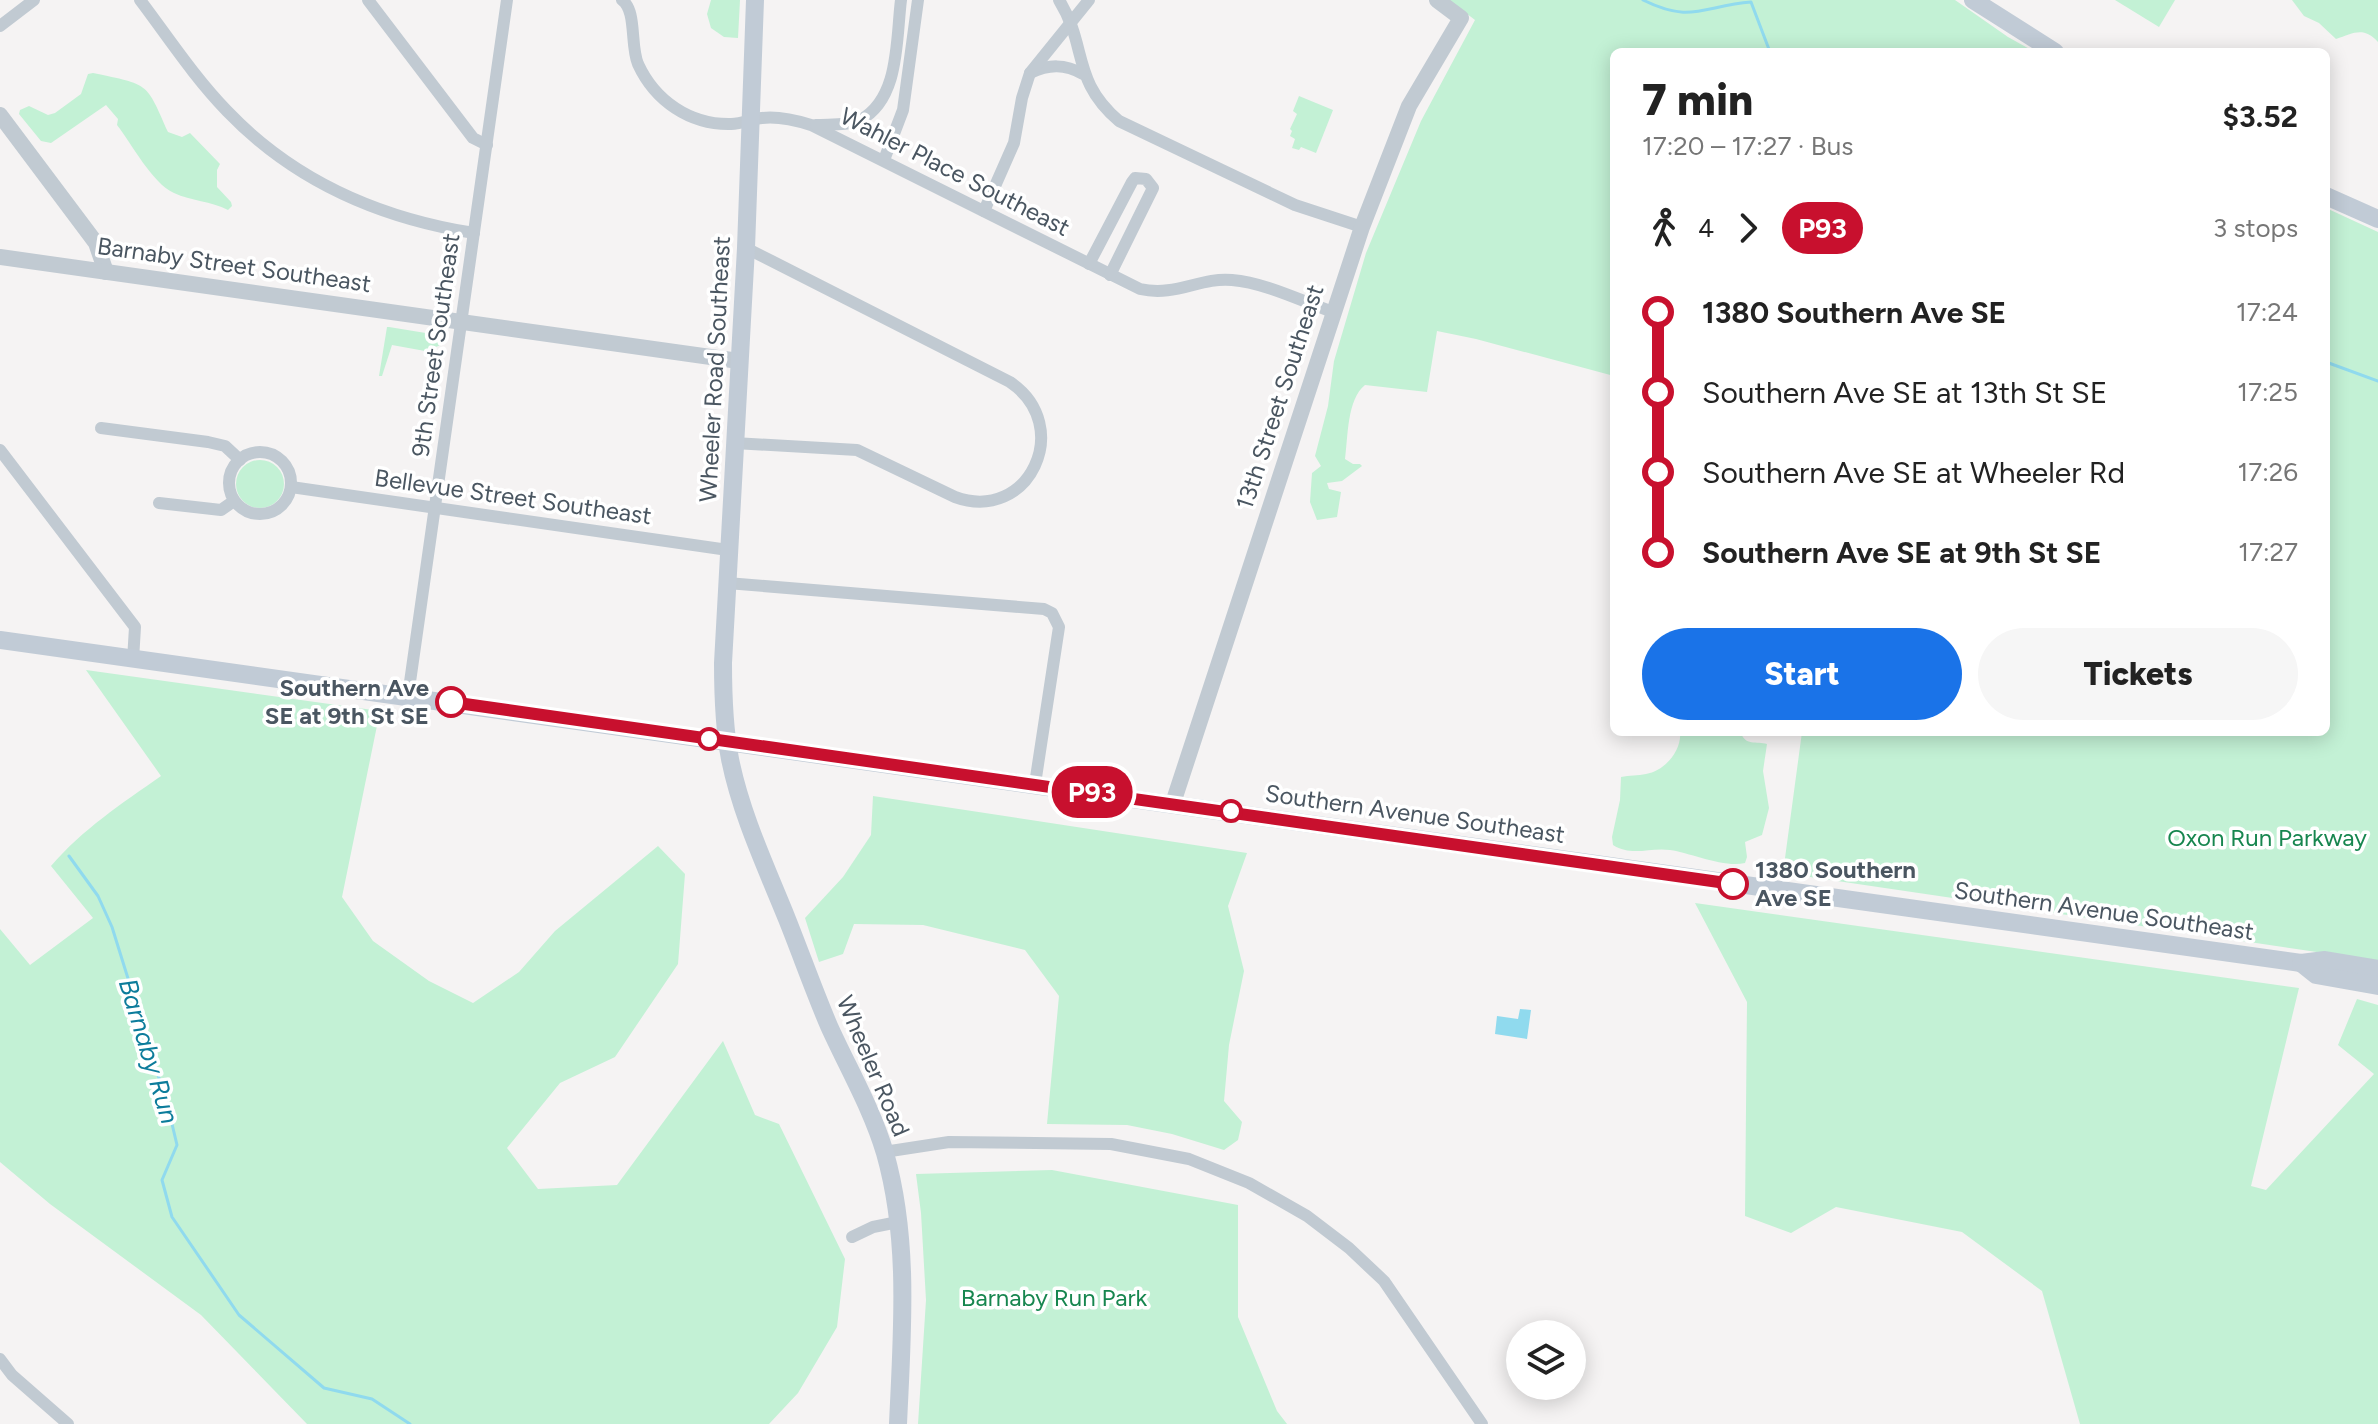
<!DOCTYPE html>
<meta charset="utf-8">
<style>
body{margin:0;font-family:Figtree,sans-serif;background:#f6f6f6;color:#222;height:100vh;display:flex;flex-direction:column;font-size:30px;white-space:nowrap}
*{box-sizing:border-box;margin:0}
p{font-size:26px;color:#767676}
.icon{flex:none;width:44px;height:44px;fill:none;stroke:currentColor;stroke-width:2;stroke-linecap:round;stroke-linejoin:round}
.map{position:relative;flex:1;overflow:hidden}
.drawer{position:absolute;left:1610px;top:48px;width:720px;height:688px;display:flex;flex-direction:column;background:#fff;border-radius:12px;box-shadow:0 4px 20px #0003}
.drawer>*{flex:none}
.badge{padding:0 16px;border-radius:26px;font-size:28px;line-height:52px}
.buttons{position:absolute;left:1506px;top:1320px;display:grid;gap:16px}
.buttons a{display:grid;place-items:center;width:80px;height:80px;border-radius:50%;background:#fff;box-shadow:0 4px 20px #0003;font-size:40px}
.map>.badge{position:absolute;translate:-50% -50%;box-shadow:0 0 0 4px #fff}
.legs{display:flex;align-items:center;gap:12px;height:88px;padding:0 32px;font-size:26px}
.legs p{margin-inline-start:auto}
.summary{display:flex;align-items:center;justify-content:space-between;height:136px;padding:0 32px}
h1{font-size:44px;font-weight:800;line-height:60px}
.button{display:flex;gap:16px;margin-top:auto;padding:16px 32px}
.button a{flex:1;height:92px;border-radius:48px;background:#1a73e8;color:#fff;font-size:32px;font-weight:800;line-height:92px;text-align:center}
.button a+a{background:#f6f6f6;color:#222}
ul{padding:0 32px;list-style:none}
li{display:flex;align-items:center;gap:28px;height:80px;font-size:30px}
li i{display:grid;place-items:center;width:12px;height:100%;margin:0 10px;background:currentColor}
li i::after{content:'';width:20px;height:20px;margin:-10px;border:6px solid;border-radius:50%;background:#fff}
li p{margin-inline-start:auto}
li:first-child i{background:linear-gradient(#0000 50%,currentColor 0)}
li:last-child i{background:linear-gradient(currentColor 50%,#0000 0)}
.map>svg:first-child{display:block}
</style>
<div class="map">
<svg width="2378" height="1424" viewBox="0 0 2378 1424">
<rect width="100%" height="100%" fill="#f5f3f3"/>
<g fill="#c3f1d5">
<path d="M711,0h29l-2,38 -14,-1 -13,-9 -4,-14z"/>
<path d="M1449,0h506l53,37 27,15h-421v324l-138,-37 -39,-8 -10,61 -62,-7c-18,14 -17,52 -20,74l8,5h7l2,2 -20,15 -15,2 2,6 12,3 -4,25 -20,3 -7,-18 2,-29 9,-7 -6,-10 13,-50 6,-45 32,-108 55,-132 54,-101z"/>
<path d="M2115,0h60l-16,27z"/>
<path d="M2292,0h86v42c-14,-16 -25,-9 -42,-3l-17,-16 -15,-7z"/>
<path d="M93,73c57,12 53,9 75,59l14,5 8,-4 30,31 -3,6v17l14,15 1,4 -4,4c-17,-9 -37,-9 -54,-17 -22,-10 -42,-49 -57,-68l1,-6 -12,-14 -55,38 -10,-2 -22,-27 1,-4 9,-4 19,9 7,-2 26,-19 7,-20z"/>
<path d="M1299,96l34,14 -17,43 -15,-6 -2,3 -7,-2 3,-9 -5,-3 2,-5 -2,-2 7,-15 -4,-3z"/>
<path d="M2326,208l52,24v729l-595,-88 19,-141h524z"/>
<path d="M387,327h2l55,9 -3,9 -16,6 -33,-6 -10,31h-3z"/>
<circle cx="260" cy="484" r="24"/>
<path d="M86,670l294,41 -38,186 31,44 56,40 44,22 46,-31 36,-41 103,-85 27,28 -7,90 -63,93 -55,26 -53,65 31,41 79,-4 106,-144 32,74 24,9 66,135 -8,68 -39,66 -29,31h-462l-106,-109 -151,-111 -50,-42v-233l30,36 63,-47 -42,-52c32,-37 70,-62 110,-90z"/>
<path d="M1680,732h61c3,14 16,9 26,12l-4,27 6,37 -7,27 -17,7 2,15 -2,6c-21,5 -54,-10 -75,-13 -20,-3 -38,7 -57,-5l-1,-8 8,-37 1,-23c8,-2 17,-1 25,-3 19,-3 36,-24 34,-42z"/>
<path d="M873,796l374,57 -19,53 16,65 -15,74 -5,56 18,21 -4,18 -14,10 -52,-16 -45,-9 -80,-1 12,-128 -34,-46 -102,-25 -69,-1 -11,30 -24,8 -14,-44 38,-41 28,-42z"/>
<path d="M1695,903l604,85 -48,198 15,4 108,-116 -36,-29 19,-46 21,6v419h-298l-38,-133 -80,-59 -126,-25 -45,26 -46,-17 2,-214z"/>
<path d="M1052,1170l186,35v112l39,94 10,13h-369l8,-124 -5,-87 -5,-39z"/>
</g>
<path fill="#90daee" d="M1520,1009l11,1 -4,29 -32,-5 2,-18 21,3z"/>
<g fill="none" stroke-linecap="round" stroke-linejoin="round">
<g stroke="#90daee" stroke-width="3">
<path d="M1643,0c48,24 60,6 108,2l19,50"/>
<path d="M2326,362l52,19"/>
<path d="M69,856l29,40 14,31 56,180 9,38 -15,35 10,37 67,98 85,73 48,11 38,25"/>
</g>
<g stroke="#c1cad2" stroke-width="12">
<path d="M140,0c28,37 54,77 87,111 67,70 152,107 247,122"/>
<path d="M368,0l105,138 14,7"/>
<path d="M622,0c15,11 8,45 16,64 17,37 52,61 93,60 11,0 21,-5 31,-6 17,-2 33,2 49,7l329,164c36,8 60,-12 92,-9 34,3 69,21 101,32"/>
<path d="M1059,0c29,47 12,80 60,121l176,84 67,22"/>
<path d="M0,26l34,-26"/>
<path d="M1030,73c19,-9 35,-9 53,1"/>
<path d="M816,125c14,-1 31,1 44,-5 40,-21 36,-81 41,-120"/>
<path d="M884,160l19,-50 15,-110"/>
<path d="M984,211l30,-68 8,-45 8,-25 59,-73"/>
<path d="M1089,264l43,-82 3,-4 11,1 7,9 -43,87"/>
<path d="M101,428l107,14 17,4 15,14"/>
<path d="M734,443l123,7 98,47c74,27 120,-71 55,-115l-264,-134"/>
<path d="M0,450l135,177 -2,33"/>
<circle cx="260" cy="483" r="31"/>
<path d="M291,487l437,63"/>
<path d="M159,503l62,7 13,-9"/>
<path d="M727,583l317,26 8,4 7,14 -24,157"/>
<path d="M408,696l99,-696"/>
<path d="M884,1152l65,-10 162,2 78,15 60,24 58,33 42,32 35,33 98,143"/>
<path d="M852,1237l21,-10 25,-5"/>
<path d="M0,1359l12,16 56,49"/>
</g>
<g stroke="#c1cad2" stroke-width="16">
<path d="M0,115l96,128 10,29"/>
<path d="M0,257l739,104"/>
<path d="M1173,803l189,-576 47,-121 52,-88 -24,-18"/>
</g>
<g stroke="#c1cbd6" stroke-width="18">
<path d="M755,0l-9,248 -23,415c0,32 1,65 7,96 11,55 36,108 57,160 14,35 27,72 42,107 19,42 43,83 56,127 25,88 17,181 13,271"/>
<path d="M1973,0l82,52"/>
<path d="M2326,196l52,23"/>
<path d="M0,640l2301,323 24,-3 53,9"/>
<path d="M2301,963l15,12 62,11"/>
</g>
</g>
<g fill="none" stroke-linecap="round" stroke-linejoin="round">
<g stroke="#fff" stroke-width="18">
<path id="line-1" d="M451,702l1282,182"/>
</g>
<use href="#line-1" stroke="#c8102e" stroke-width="12"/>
</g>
<g fill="#fff" stroke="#c8102e" stroke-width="4">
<circle cx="451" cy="702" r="14"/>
<circle cx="709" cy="739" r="10"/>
<circle cx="1231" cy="811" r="10"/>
<circle cx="1733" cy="884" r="14"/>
</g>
<g text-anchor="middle" stroke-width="7" stroke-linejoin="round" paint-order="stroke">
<g font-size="24" fill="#4a5661" stroke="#fff">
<text transform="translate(955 172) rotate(27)" y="8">Wahler Place Southeast</text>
<text transform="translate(234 265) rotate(8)" y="8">Barnaby Street Southeast</text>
<text transform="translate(436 345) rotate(-82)" y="8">9th Street Southeast</text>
<text transform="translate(715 369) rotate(-87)" y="8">Wheeler Road Southeast</text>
<text transform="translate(1280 397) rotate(-72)" y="8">13th Street Southeast</text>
<text transform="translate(513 497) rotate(8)" y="8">Bellevue Street Southeast</text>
<text transform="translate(1415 814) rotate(8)" y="8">Southern Avenue Southeast</text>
<text transform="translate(2104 911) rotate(8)" y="8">Southern Avenue Southeast</text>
<text transform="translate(873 1066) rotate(67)" y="8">Wheeler Road</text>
</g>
<g font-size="24" font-weight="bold" fill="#4a5661" stroke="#fff" text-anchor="end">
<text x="429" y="696">Southern Ave<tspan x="429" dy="28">SE at 9th St SE</tspan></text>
<text x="1755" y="878" text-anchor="start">1380 Southern<tspan x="1755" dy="28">Ave SE</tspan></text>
</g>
<g font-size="24" fill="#17864f" stroke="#fff">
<text x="2267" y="846">Oxon Run Parkway</text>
<text x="1054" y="1306">Barnaby Run Park</text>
</g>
<g font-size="26" font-style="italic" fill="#0c7c9b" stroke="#fff">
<text transform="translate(149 1051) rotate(73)" y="9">Barnaby Run</text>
</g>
</g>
</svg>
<div class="buttons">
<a><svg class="icon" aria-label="layers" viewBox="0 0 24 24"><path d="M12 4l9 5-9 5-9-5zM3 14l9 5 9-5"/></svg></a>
</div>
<b class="badge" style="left:1092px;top:792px;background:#c8102e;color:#fff">P93</b>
<section class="drawer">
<div class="summary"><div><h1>7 min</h1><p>17:20 – 17:27 · Bus</p></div><b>$3.52</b></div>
<div class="legs"><svg class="icon" aria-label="walk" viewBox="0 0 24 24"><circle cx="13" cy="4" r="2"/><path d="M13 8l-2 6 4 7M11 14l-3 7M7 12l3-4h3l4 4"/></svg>4<svg class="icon" aria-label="forward" viewBox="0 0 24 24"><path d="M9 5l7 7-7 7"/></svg><b class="badge" style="background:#c8102e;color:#fff">P93</b><p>3 stops</p></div>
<ul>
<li><i style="color:#c8102e"></i><b>1380 Southern Ave SE</b><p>17:24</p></li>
<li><i style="color:#c8102e"></i><span>Southern Ave SE at 13th St SE</span><p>17:25</p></li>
<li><i style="color:#c8102e"></i><span>Southern Ave SE at Wheeler Rd</span><p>17:26</p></li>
<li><i style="color:#c8102e"></i><b>Southern Ave SE at 9th St SE</b><p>17:27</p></li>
</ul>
<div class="button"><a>Start</a><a>Tickets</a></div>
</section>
</div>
